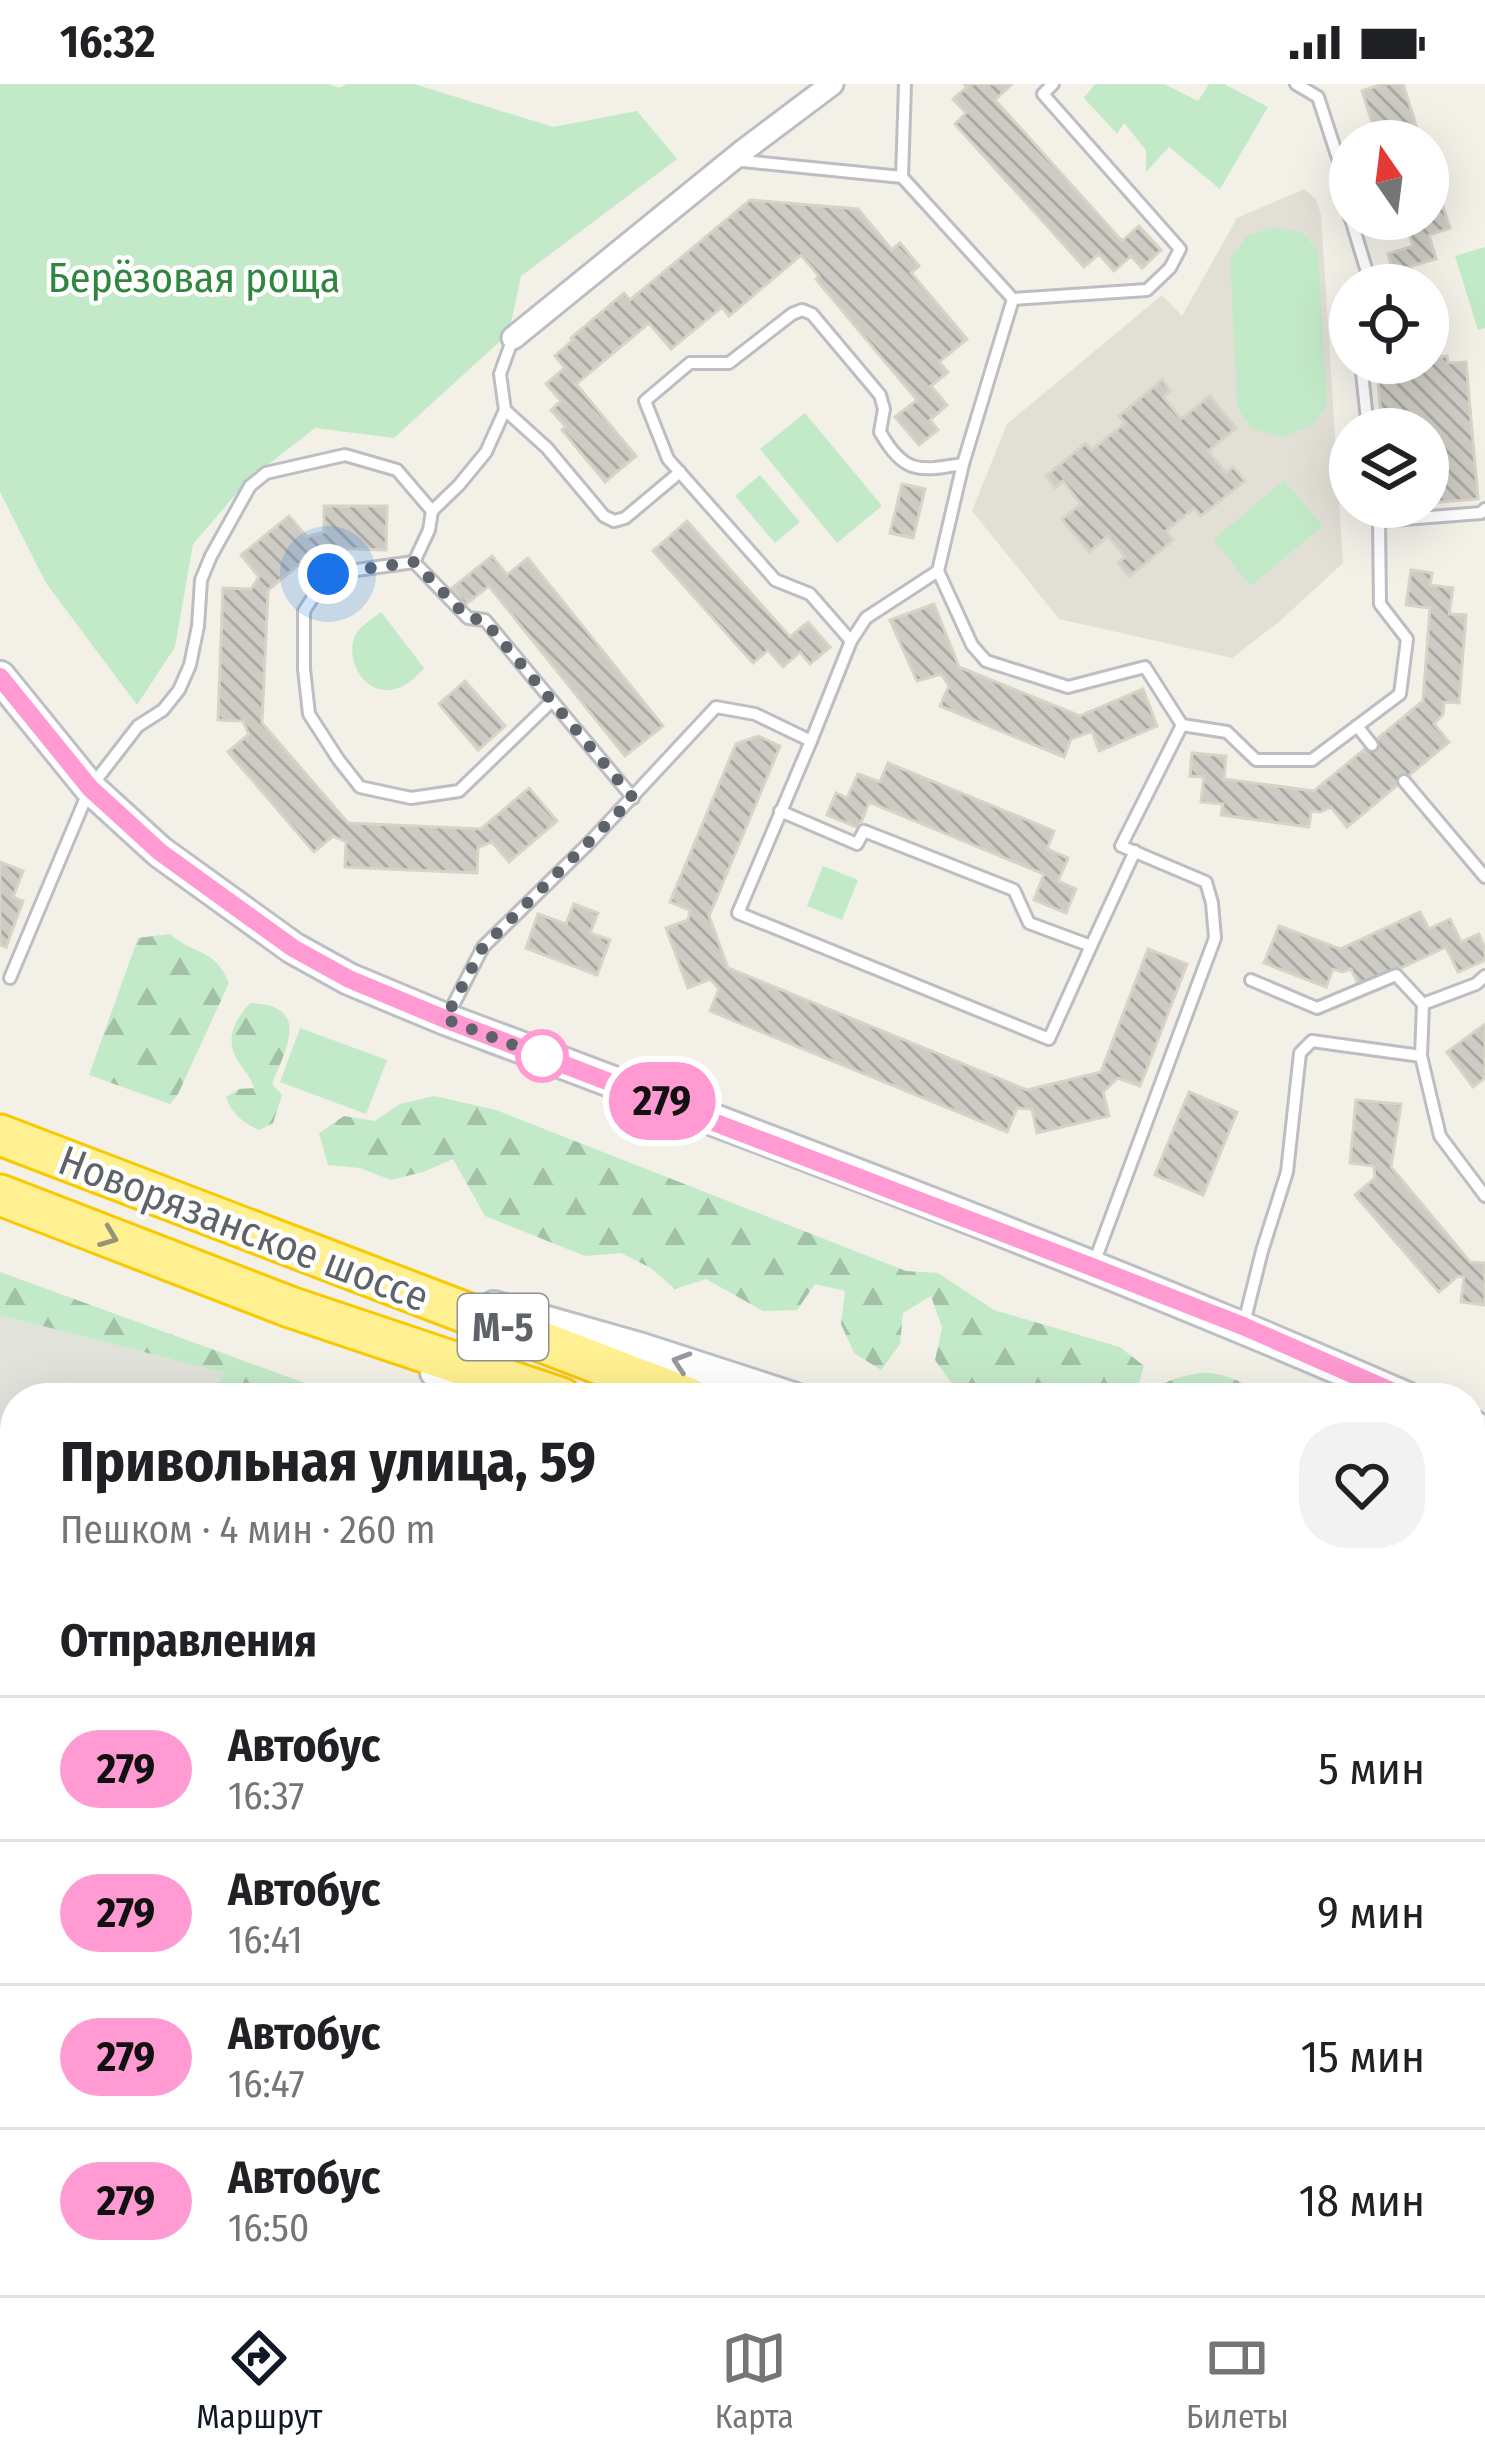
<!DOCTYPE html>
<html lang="ru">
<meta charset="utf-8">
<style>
body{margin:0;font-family:"Fira Sans Condensed",sans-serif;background:#f2f2f2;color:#202124;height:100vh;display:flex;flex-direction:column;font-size:45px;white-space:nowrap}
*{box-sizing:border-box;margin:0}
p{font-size:39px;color:#757577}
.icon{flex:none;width:66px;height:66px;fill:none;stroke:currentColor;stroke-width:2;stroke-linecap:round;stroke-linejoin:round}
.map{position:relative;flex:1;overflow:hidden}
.panel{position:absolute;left:0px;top:1299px;width:1485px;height:912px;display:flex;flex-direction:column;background:#fff;border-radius:48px 48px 0 0;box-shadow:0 12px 48px #0002}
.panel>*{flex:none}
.badge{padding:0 24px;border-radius:39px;font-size:42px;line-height:78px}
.needle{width:78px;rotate:346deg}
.tools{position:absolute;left:1329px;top:36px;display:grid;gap:24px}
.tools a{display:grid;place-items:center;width:120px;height:120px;border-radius:50%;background:#fff;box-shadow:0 12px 48px #0002;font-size:60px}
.you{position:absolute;width:60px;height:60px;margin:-30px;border:9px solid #fff;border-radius:50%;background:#1a73e8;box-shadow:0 0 0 18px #1a73e833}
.map>.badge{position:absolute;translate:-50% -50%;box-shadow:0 0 0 6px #fff}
h2{padding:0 60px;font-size:45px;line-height:108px}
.round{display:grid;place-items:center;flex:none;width:126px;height:126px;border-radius:48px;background:#f2f2f2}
.overview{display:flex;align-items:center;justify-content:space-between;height:204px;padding:0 60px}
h1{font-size:57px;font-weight:700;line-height:90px}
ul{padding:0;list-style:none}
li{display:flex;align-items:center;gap:36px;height:144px;padding:0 60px;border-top:3px solid #e0e0e0}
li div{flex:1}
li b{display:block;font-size:45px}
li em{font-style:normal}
li .badge{min-width:132px;font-weight:700;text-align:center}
.status{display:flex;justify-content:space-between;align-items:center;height:84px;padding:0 60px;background:#fff;direction:ltr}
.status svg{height:33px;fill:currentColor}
.dock{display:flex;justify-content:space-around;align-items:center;height:168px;border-top:3px solid #e0e0e0;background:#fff;font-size:33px;color:#757577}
.dock a{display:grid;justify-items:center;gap:6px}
.dock .active{color:#111827}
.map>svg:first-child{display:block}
</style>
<div class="status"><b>16:32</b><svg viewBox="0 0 49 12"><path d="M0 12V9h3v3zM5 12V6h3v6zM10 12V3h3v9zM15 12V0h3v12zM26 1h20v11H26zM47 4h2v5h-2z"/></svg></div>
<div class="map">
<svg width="1485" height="2211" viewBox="0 0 1485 2211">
<defs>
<pattern id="forest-firs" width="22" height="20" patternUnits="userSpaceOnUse" patternTransform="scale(3)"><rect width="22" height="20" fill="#c3eac8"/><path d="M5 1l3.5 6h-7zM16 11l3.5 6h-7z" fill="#a2c1a6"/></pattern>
<pattern id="building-back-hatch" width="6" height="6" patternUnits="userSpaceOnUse" patternTransform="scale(3)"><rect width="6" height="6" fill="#cdcbc4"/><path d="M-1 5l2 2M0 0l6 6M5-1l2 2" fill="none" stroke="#aaa8a3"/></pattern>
</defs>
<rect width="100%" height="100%" fill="#f2f0e7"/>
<path fill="#e2e2dc" d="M0,1231l226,58 -16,25h-195v90l-15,-8z"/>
<path fill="#e2e0d6" d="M1304,105l12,10 5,16 22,348 -64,59 -47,36 -173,-39 -87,-108 35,-87 155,-129 20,21 55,-98z"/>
<g fill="#c3eac8">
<path d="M0,0h328l11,4 8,-4h67l139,43 84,-16 40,48 -156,117 -12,57 -115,105 -79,-10 -68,53 -54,63 -18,103 -38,58 -91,-122 -46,-91z"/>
<path d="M1095,0h69l34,17 11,-17h15l44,23 -48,82 -51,-42 -23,25v-22l-22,-27 -7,11 -33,-36z"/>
<path d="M1275,143l28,6 15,19 9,154 -14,19 -31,12 -30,-8 -15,-22 -7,-149 18,-23z"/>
<path d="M1485,163v81l-7,2 -23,-74z"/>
<path d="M805,329l77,93 -45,37 -77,-94z"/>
<path d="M760,391l40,47 -25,21 -40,-47z"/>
<path d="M1284,396l39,46 -72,60 -38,-46z"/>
<path d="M381,528l43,56c-48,57 -87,-10 -66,-37 5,-7 16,-13 23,-19z"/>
<path d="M823,782l35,14 -16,40 -35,-14z"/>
<path d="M300,944l87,32 -21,54 -86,-32z"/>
</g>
<g fill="url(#forest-firs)">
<path d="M170,850c25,22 44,13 59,49l-51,111 -8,10 -81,-29 49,-137z"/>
<path d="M250,919c62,2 36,45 22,81l10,11 -9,28 -14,7c-17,-8 -26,-15 -33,-33l13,-8 15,-1c-4,-13 -9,-16 -16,-27 -14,-22 -3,-41 12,-58z"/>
<path d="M434,1012l62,14 410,161 32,2 56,37 126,37 24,19 -9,29c21,-8 43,-20 66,-22 24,-2 54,16 75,25h-285l-36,-10 -20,-28 7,-32 -11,-32 -28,17 -3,31 -19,26 -27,-17 -13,-29 4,-33 -30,-7 -18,26 -34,1 -57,-32 -31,10 -24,-21 -30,-15 -36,3 -100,-40 -32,-57 -30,13 -32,8 -31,-12 -32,-3 -9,-32 25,-17 31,5 25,-17z"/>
<path d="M0,1188l346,126h-136l15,-25 -225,-58z"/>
<path d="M0,1396l15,8v792h1455v-418l15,7v426h-1485z"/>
</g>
<g fill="url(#building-back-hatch)" stroke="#d7d3c5" stroke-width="3">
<path d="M964,0h48l-17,16 127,141 17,-15 22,24 -19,18 -11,-12 -17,15 -15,-17 -15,13 -129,-143 11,-11 -13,-14 14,-12z"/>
<path d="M1382,0h21l18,57h-43l-16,-50z"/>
<path d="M1428,77l22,67 -21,7 7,24 -25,7 4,13 -18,5 -9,-30 25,-8 -9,-27h24z"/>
<path d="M750,116l108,9 34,41 8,-7 19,23 -8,7 56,66 -28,23 9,10 -17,14 16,19 -17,15 8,10 -19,15 -24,-28 22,-17 -101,-121 3,-3 -18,-21 -72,61 -7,-9 -51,42 -22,-26 -73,61 60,72 -31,26 -43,-52 4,-3 -15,-17 10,-9 -15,-17 19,-16 -10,-12 18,-16 -2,-2 53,-45 6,7z"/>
<path d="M1447,272l1,7 18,-1 12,137 -50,4v-74h-46l-5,-60 25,-2v-4h26v-5z"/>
<path d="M1162,296l8,11 -7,6 18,22 29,-23 26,32 -28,23 18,22 7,-6 12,14 -44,35 -7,-8 -28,23 7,9 -44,37 -11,-14 7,-6 -17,-21 -19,16 -27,-33 19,-15 -18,-23 -8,7 -9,-12 40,-33 6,7 33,-27 -6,-7z"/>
<path d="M902,400l23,5 -12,49 -23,-5z"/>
<path d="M324,422h63l-1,44 -67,-2 -51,42 -6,133 86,100 133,6 48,-41 28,33 -48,41 -17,-20 -14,5 -1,26 -132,-6 1,-25 -13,-6 -19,16 -86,-100 21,-18 -6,-13 -25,-1 5,-132 28,1 8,-12 -18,-22 48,-39 18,21 17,-5z"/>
<path d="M687,437l103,116 18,-15 22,25 -20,17 -10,-12 -17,15 -15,-17 -15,13 -100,-112z"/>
<path d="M492,472l15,19 21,-17 135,168 -38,30 -136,-170 -24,19 -13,-17z"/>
<path d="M1411,486l21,3 -2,12 23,3 -4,26 17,1 -7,88 -15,-1 -1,12 -9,10 15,18 -102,85 -16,-20 -11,5 -9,-1 -2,16 -88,-12 2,-11 -22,-2 3,-25 -14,-1 2,-23 34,3 -2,23 90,12 109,-90 7,-93 -24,-3z"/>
<path d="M934,520l25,63 121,49 63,-27 14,37 -58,25 -7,-20 -21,8 -7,18 -124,-51 9,-20 -8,-12 -24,7 -27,-61z"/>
<path d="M465,597l40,45 -27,24 -39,-46z"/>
<path d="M758,652l22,10 -71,170 19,52 299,122 74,-18 47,-123 39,15 -47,122 -22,-8 -15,14 6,24 -72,17 -5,-24 -15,-1 -10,24 -297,-121 9,-22 -9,-10 -22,9 -22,-60 22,-8 2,-10 -20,-8 66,-158z"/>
<path d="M888,679l166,68 -7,18 21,9 -10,23 18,8 -10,24 -32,-13 10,-26 -175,-72 -10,26 -32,-13 9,-22 11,5 11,-24 22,8z"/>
<path d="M0,778l23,9 -10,26 10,4 -17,46 -6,-2z"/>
<path d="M574,820l24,9 -8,20 20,7 -13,35 -71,-27 12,-34 28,10z"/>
<path d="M1420,828l9,17 21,-10 11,23 18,-8 6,14v12l-27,12 -12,-25 -86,40 -9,-18 -9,3 -9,-3 -7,18 -62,-24 15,-37 61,23z"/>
<path d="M1485,940v54l-12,9 -26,-35z"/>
<path d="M1189,1008l48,20 -34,83 -48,-20z"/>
<path d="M1356,1016l45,4 -10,63 79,95 15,1v42l-24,-3 3,-25 -6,-1 -19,16 -84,-97 20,-17 -1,-12 -24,-3z"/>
</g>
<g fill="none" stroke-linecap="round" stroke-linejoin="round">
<g stroke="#bcbec3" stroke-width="16">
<g id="lane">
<path d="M1296,0l22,13 30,92 -2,16 4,12"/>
<path d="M733,76l169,17"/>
<path d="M1351,135l20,66"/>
<path d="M1013,215l134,-9 23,-22 10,-19 -137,-155 10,-10"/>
<path d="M1361,279l7,66"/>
<path d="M505,326l42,38 57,68 10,5 11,-3 55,-46"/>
<path d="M1377,423l2,14 102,-8 4,-4"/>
<path d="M414,478l15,-32 3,-19"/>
<path d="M938,487l34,74 14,16 82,26 77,-20 37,58 -61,121 85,36 6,21 3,35 -121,325"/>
<path d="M851,557l-41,-47 -35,-14 -5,-6 -102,-115 -23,-58 45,-38h39l63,-49 10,-4 10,4 68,81 4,14 -4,23c25,43 39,39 83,32"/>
<path d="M551,618l-92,89 -48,7 -51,-11 -22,-28 -29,-45 -5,-45v-58l24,-37 86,-12 54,56 17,2 148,178"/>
<path d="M1182,641l45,7 29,28h56l88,-66 7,-55 -27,-35 -1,-83"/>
<path d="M1357,642l15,19"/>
<path d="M1404,697l81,96"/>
<path d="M780,727l77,33 7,-13 150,59 15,33 62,23 -42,93 -311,-126 73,-172"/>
<path d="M1091,862l44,-95"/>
<path d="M10,894l80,-190 48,-62 25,-16 16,-20 11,-25 8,-39 3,-46 10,-24 39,-70 16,-13 79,-18 52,15 35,41 27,-26 27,-33 19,-42 -5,-36 13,-36"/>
<path d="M1251,896l66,28 79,-33 27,29"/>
<path d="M447,933l36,-70 108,-106 125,-134 39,7 56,27 40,-100 15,-23 72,-47 25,-107 50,-165 -111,-122 3,-93"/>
<path d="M1421,972l2,-52 53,-20 9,-8"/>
<path d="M1244,1239l18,-72 25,-79 13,-119 12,-12 109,15 19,80 45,60"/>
</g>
</g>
<g stroke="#bcbec3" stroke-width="27">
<path id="street" d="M513,254l230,-187 89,-67"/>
</g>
<g stroke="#bdbfc6" stroke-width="36">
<g id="secondary">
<path d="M0,593l90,111 70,64 133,96 56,31 96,40c323,121 646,241 962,379"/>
<path d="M494,1223l148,42 151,49"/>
<path d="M436,1288l56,26"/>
<path d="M1470,1341l15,7"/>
<path d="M1470,1598l15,7"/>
<path d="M1470,1746l15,7"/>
</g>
</g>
<g stroke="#f9c900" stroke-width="45">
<g id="highway">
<path d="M0,1051l689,263"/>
<path d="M0,1111l290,112 271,91"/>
<path d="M1470,1652l15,8"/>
<path d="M1470,1700l15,8"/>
</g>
</g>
<use href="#lane" stroke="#fff" stroke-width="10"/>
<use href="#street" stroke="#fff" stroke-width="21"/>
<use href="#secondary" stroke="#fff" stroke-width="30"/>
<use href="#highway" stroke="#fff091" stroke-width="39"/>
</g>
<defs><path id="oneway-chevron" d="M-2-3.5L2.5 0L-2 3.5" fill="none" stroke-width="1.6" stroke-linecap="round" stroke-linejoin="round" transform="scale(3)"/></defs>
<use stroke="#969477" href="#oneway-chevron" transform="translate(109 1153) rotate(21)"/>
<use stroke="#96999e" href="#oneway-chevron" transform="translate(681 1278) rotate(-162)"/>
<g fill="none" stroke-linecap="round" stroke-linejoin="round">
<g stroke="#fff" stroke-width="27">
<path id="line" d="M0,593l90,111 70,64 133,96 56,31 96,40 647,248 151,59 164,72"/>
</g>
<use href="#line" stroke="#ff9ad2" stroke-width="18"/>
<path stroke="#5e6269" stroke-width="12" stroke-dasharray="0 21.6" d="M328,490l86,-12 54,56 16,2 149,178 -150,149 -38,72 97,37"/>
</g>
<circle fill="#fff" stroke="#ff9ad2" stroke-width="6" cx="542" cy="972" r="24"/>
<g text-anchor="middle" stroke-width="9" stroke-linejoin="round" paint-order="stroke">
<rect fill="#fff" stroke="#8e9196" stroke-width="3" x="458" y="1210" width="90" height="66" rx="9"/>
<g font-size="39" font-weight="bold" fill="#5e6269">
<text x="503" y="1257">М-5</text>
</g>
<g font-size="42" fill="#30863e" stroke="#fff">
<text x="194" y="208">Берёзовая роща</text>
</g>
<g font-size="42" fill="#5e6269" stroke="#fff">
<text transform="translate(244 1144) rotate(21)" y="15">Новорязанское шоссе</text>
</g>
</g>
</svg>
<div class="tools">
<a><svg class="needle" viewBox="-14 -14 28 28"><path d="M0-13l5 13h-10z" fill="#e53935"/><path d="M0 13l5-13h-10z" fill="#757577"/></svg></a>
<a><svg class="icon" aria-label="locate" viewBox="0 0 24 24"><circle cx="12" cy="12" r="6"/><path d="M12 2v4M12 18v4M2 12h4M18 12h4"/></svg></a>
<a><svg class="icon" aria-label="layers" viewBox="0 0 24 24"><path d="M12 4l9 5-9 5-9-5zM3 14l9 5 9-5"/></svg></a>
</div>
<div class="you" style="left:328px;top:490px"></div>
<b class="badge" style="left:662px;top:1017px;background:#ff9ad2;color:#111">279</b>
<section class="panel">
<div class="overview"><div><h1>Привольная улица, 59</h1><p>Пешком · 4 мин · 260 m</p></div><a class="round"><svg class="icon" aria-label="heart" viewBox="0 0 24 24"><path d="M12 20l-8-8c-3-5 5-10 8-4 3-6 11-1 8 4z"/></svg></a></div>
<h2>Отправления</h2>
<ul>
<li><span class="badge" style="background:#ff9ad2;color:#111">279</span><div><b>Автобус</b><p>16:37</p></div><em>5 мин</em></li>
<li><span class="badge" style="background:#ff9ad2;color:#111">279</span><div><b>Автобус</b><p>16:41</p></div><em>9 мин</em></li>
<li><span class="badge" style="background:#ff9ad2;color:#111">279</span><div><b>Автобус</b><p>16:47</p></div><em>15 мин</em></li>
<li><span class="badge" style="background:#ff9ad2;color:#111">279</span><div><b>Автобус</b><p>16:50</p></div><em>18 мин</em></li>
</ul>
</section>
</div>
<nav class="dock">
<a class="active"><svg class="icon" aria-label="directions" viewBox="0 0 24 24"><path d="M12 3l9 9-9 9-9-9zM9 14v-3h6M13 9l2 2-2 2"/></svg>Маршрут</a>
<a><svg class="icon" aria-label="map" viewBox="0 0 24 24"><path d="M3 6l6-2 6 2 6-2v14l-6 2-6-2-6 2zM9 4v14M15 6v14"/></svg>Карта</a>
<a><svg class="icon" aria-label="tickets" viewBox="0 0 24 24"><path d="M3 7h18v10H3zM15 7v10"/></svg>Билеты</a>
</nav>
